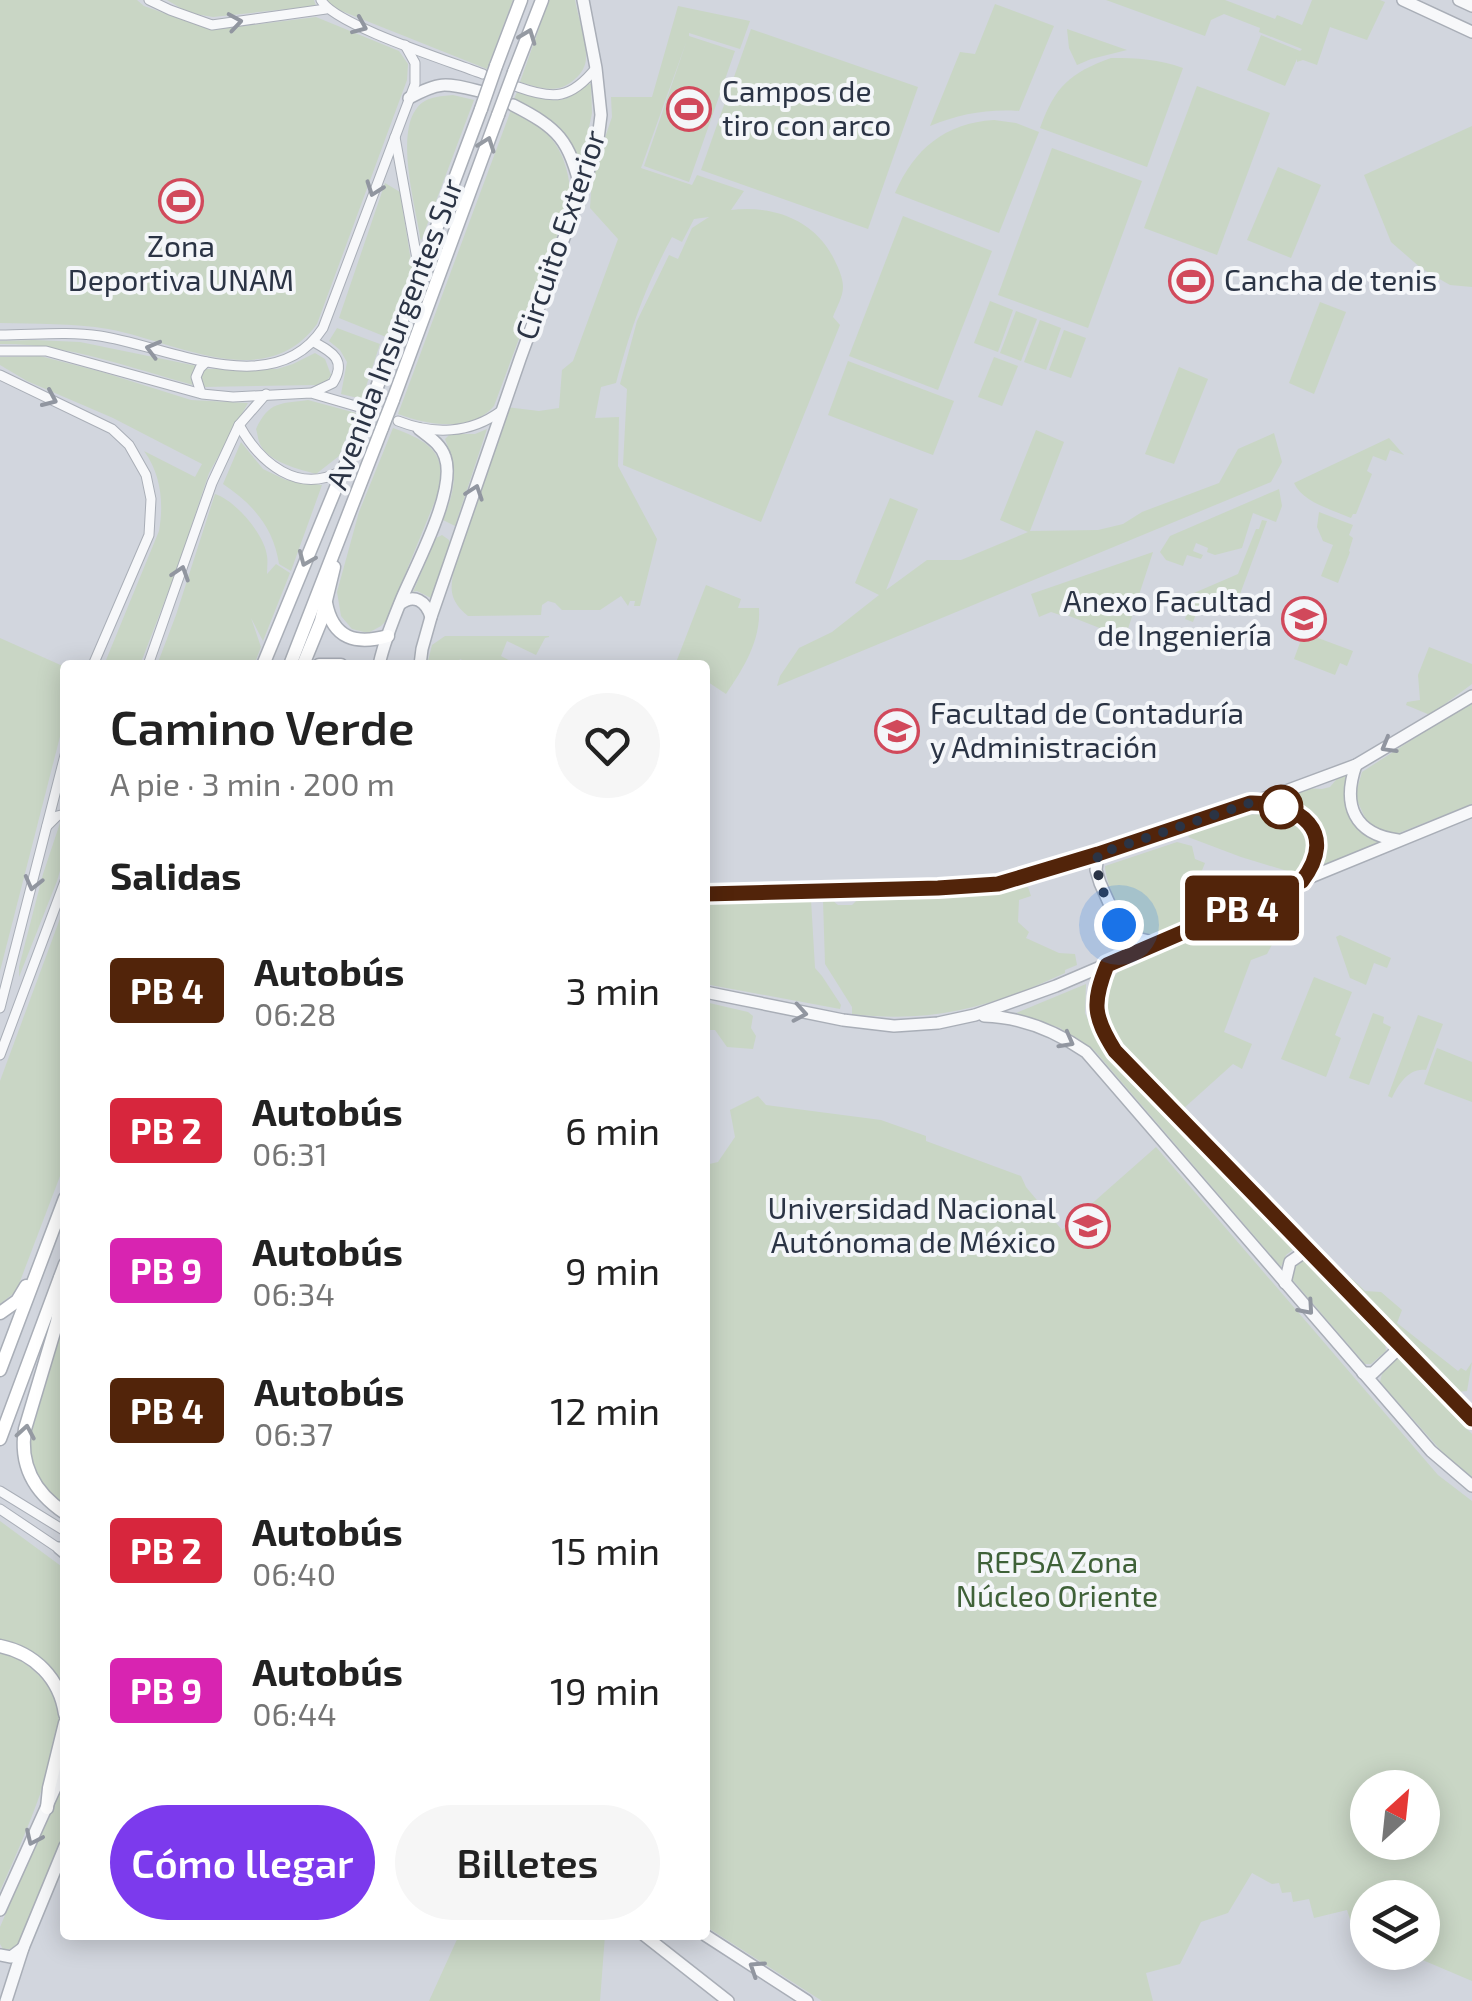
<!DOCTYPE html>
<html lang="es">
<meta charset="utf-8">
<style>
body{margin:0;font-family:"Exo 2",sans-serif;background:#f6f6f6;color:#222;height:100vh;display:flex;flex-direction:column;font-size:38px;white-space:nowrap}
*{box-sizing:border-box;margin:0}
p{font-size:32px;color:#767676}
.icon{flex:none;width:55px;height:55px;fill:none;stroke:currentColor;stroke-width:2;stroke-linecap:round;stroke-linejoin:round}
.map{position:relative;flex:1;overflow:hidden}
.drawer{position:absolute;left:60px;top:660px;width:650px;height:1280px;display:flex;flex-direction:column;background:#fff;border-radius:10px;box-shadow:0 5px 25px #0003}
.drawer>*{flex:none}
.badge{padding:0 20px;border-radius:8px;font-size:35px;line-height:65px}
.needle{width:65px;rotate:27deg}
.controls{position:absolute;left:1350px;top:1770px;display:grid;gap:20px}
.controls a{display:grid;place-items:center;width:90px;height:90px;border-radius:50%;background:#fff;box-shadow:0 5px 25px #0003;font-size:50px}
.you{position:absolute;width:50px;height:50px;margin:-25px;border:8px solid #fff;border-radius:50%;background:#1a73e8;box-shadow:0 0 0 15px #1a73e833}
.map>.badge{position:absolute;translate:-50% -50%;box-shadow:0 0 0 5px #fff}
h2{padding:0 50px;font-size:38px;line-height:90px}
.round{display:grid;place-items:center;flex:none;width:105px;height:105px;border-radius:52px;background:#f6f6f6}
.head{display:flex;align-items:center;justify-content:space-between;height:170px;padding:0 50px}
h1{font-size:48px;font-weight:600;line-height:75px}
.cta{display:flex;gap:20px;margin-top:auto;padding:20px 50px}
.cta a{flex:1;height:115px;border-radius:60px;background:#7c3aed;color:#fff;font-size:40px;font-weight:600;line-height:115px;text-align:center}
.cta a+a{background:#f6f6f6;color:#222}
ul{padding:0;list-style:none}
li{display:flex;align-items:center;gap:30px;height:140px;padding:0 50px}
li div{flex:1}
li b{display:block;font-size:38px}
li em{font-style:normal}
li .badge{min-width:110px;font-weight:700;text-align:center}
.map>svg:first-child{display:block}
</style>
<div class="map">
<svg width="1472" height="2001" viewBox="0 0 1472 2001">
<rect width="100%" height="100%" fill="#e4e7ec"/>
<path fill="#d2d6de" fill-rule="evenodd" d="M0,0h1472v2001h-1472zM65,665h640v1270h-640zM1368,1788h54v54h-54zM1368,1898h54v54h-54z"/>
<g fill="#c9d6c5" fill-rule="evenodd">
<path d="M0,0h137l7,6 68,24 104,-13 83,34 9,13 -1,16 -90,244c-52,71 -142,17 -209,5 -35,-6 -72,-5 -108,-6z"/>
<path d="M167,0h147l2,6 -103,11 -24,-4z"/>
<path d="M327,0h186l-26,69 -153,-61z"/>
<path d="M549,0h26c3,18 12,40 11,58 0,8 -5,16 -11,21 -17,16 -35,9 -55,3z"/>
<path d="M1106,0h119l50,19 2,-4 25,10 10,-25h68l5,2 -18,38 -37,-13 -13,38 -14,-5 -6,2v-3l-12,27 -38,-16 14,-35 39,16 2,-2 -43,-17 1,-4 -36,-14 -13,6 -6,16z"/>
<path d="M995,4l59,22 -35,85c-33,-2 -59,3 -89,15l30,-74 15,2z"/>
<path d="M678,6l72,15 -10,28 -51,-16v3l46,15 -46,131 -45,-16 43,-126 -46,128 51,17 5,-10 47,16 -13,19c41,-5 82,9 102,47 4,8 10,20 10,30 0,10 -7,21 -10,30l7,8 -79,197 -138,-57 4,-76 -7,-5 17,-63 32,-66 9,4 14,-31 17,-11 -15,2 -12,23 -10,-5c-27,50 -41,91 -56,146l-15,4 -6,31 24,-1 -1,49 39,73 -17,67h-6l1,-5h-5l-2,5 -7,-10 -21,14h-38l-7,-7 -7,-2 -6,4 -1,10 -73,1c-21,-17 -18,-30 -12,-54l51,-155 32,4 20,-3 3,-38 11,-9 45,-122 -28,-31 2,-32 20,-59 -1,-20h41z"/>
<path d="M751,29l167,58 -50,142 -167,-59z"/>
<path d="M1067,29l60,21 -36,9 -14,6 -8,-17z"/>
<path d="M1111,58c26,0 48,1 72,10l-36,99 -107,-39c15,-42 30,-55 71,-70z"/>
<path d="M588,84h3l1,29 -11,53c-12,-39 -32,-51 -68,-65l5,-11c32,11 43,18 70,-6z"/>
<path d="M1197,86l73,27 -53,142 -73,-27z"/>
<path d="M453,95l21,5 -53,141c-5,-33 -26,-106 -4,-133 8,-11 23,-12 36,-13z"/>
<path d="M511,110c42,18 57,44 60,89l-77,207c-23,27 -66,19 -96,8z"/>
<path d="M994,120l22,3 23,9 -40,101 -104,-40c19,-44 50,-70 99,-73z"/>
<path d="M1472,126v161l-22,-2 -28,-16 -31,-27 -27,-67z"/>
<path d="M1052,148l90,33 -54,147 -90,-33z"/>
<path d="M1278,167l43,18 -30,73 -44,-18z"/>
<path d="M385,183l15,9 13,82 -27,63 -47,-19z"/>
<path d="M903,216l89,35 -54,139 -89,-34z"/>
<path d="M990,301l23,9 -15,42 -24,-9z"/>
<path d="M1320,302l26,10 -32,82 -25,-11z"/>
<path d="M1016,311l21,8 -16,42 -21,-8z"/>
<path d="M1040,320l21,8 -15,42 -22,-8z"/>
<path d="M337,328l43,16 -18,55 -21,-5 6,-32 -7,-12 -11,-9z"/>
<path d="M1064,330l22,8 -15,40 -22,-8z"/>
<path d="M34,340l46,2 117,24 -5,10 1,9c-62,-17 -128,-42 -193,-41v-3z"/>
<path d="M315,353l10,6 6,16 -5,7 -7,3 -116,2 -4,-10 5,-8h73l16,-5z"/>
<path d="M40,356l62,16 89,28 57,3 -39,70 -32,96 -37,96h-36l55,-134c5,-28 2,-57 -15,-80l51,26 7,-13 -89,-46 -86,-37 -27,-16v-8z"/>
<path d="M994,357l24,9 -16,40 -24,-9z"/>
<path d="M848,361l106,40 -21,54 -105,-40z"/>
<path d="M1179,367l29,12 -34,85 -29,-10z"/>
<path d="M308,400l48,13 -17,43 -23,18c-17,-5 -45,-11 -55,-28 -3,-5 -3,-11 -5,-17 13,-28 24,-25 52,-29z"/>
<path d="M393,428c39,14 58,28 42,73l-49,120 -5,5 -13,7 -16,-4 -11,-13 -4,-24 22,-80z"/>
<path d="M487,429l-32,97 -12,-6c13,-33 15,-48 2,-81l5,-5h25z"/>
<path d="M1036,430l28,12 -34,89 68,-1 25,-6 19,-12 77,-29 19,-34 36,-16 8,29 -11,20 -494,204 3,-10 19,-28 33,-16 47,-37 -24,-12 35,-85 28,11 -32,81 41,-30h34l67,-28 -28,-12z"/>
<path d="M1389,438l15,17 -14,-5 -4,11 -13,-5 -6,15 5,3 -16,40h-3l-2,4c-18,-8 -49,-16 -57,-35z"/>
<path d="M241,442l22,27 23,11 36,5 -31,86 -12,-7c-5,-36 -27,-61 -56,-80z"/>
<path d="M1279,489l3,17 -6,16 -23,-9 -11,35 -27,7 -8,-3 1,-4 -12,-5 -3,8 10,4 -2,4 -14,-4 -4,11 -17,-6 -6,-8 10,-16z"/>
<path d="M215,494c20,6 50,41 52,62 1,6 0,12 0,18l9,-10 14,9 -27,68 -12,-23 10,29 -7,18h-97l19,-50z"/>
<path d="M1319,512l34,13 -4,10 4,3 -4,13 1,1 -12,31 -17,-7 12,-31 -10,-4 -6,-14z"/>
<path d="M1262,520l5,1 -31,84 -7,-2 4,-10 -7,-3 -27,15 -6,17 -8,-3 9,-26 44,-19 18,-45h3z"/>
<path d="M442,535l7,5 1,4 -19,54 -14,-7 -4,1 23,-54z"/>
<path d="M1153,552l-28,86 -61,-24 -1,2 -12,-4 -12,5 -8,-23z"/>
<path d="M706,585l35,14 -3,9h21c2,33 -16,61 -33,86l-18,-12 -3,5v-22h-30z"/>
<path d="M1305,629l14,5 -1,4 35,13 -6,15 -7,-3 -5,12 -41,-16z"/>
<path d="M445,636h104v1l-4,1 -9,17 -29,-14 -6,15 17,9h-44l-14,-6 -3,6h-30l5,-20z"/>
<path d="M0,638l65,29v50l-65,254z"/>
<path d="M1429,647l43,17v20l-42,31 -24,-10 1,-3 13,-2 -2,-25z"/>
<path d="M1472,701v103l-73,29h-14l-18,-11 -12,-26 7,-24z"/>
<path d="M1347,773c-9,30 5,55 32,70l-61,25c13,-46 -13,-52 -48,-68l36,-12 16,1 8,-2 11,-13z"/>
<path d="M1265,814c9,1 17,1 25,5 23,11 25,39 7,55l-56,-17 -53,-20 4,-4 49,-18z"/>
<path d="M65,820v34l-8,27 -38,96v-10l24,-93 17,-51z"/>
<path d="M1177,842l15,4 3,13 10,4 -8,20 13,5 -1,4 23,5 9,-24 36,12 -124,51c-3,-1 -14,-2 -17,-4 -13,-7 -31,-51 -31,-66z"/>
<path d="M1028,887l3,9 -12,4 -1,22 11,10 -3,6 33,15 16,1 2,11 -12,5v3c-72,33 -133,51 -213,41v-7l-27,-43 -2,-64h9l6,5h14l6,-6 110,-3z"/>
<path d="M811,900l4,68 7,8 19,29 -1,4 -135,-25v-82z"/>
<path d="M65,905v258l-46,121 -5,9 -14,11v-223z"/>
<path d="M1243,916c18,0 23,10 32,23l-8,15 -16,6 -27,72 28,12 -10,25 -9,-5 -50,45c-22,-23 -74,-67 -81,-98 -3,-13 3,-26 10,-37l4,1 3,-6z"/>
<path d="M1340,935l51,23 -4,10 -13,-5 -8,22 -16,-7 -14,-41z"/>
<path d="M1314,977l38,15 -17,43 6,3 -15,39 -45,-18z"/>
<path d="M1086,984l-1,29 14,30 195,206 -8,6 -5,12 -187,-217 -34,-22 -44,-15z"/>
<path d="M705,1002l43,10 5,4 -2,12 5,8 -3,13 -26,-2 -12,-17h-10z"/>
<path d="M1373,1013l11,4 -1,6 8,4 -22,58 -20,-7z"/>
<path d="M1418,1015l25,9 -17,46c-16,-3 -28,14 -34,28l-4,-2z"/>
<path d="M1437,1048l35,14v40l-48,-18z"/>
<path d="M758,1096l8,9 115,15 45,16v5l95,35 5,11 36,43 94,-83 282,328 34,26v480l-66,-28 16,-1v-54h-54l-1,39 -13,-5 -7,-22 -33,8 -5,-19 -16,3 -2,-10 -9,1 -3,-10 -7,1 -20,-11 -24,40 -27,9 -21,42 -34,9 7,28h-331l-117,-75v-761l13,-3 17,-25 -5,-27zM1368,1788h54v54h-54z"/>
<path d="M1303,1261h4l78,82 1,8 -15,13h-6l-74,-86v-4l4,-8z"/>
<path d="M1329,1261c12,10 25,18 36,30l16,1 21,18 -5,13 61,48 3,-3 5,3 6,-9 -5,29 -9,1z"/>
<path d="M65,1318v186c-24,-16 -34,-34 -36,-63z"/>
<path d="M1398,1357l74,77v43l-28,-23 -64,-72 2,-8z"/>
<path d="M0,1521l65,48v121c-19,-29 -29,-44 -65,-49z"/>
<path d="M0,1652c12,1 24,10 33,18 13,11 21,22 25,38 8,36 -42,148 -58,183z"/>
<path d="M65,1776v53l-41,110 -7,11 -14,-1 -3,-5v-17z"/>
<path d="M459,1935h146l-5,66h-171z"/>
</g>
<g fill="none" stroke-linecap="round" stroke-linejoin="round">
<g stroke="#a9aeb7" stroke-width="11">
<g id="minor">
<path d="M149,0l21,10 42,15 114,-16"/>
<path d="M321,0c13,25 131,62 162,74"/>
<path d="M518,87c36,13 53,12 78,-19"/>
<path d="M395,137l24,133"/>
<path d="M0,335c33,0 67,-4 100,1 67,10 174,67 223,-8l92,-244v-21l-10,-18"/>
<path d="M314,342c18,10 33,18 19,41l-19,9"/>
<path d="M0,351h46l156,43 31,3 78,-4 48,14"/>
<path d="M0,375l112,54 17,16 17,30 5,24 -2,36 -56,130"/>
<path d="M201,393l-5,-16 4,-9 6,-6"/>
<path d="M398,421c35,14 72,13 103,-10"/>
<path d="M239,425c21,38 59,70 102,46"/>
<path d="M148,665l64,-182 27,-58 27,-31"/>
<path d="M47,826l10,-10 8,-2"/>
<path d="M0,1008l65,-253"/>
<path d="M0,1055l65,-174"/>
<path d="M0,1491l65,40"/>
<path d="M0,1509l64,43"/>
</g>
</g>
<g stroke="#a9aeb7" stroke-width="14">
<g id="tertiary">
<path d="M1403,0l69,32"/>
<path d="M1459,0l13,6"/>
<path d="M409,98c31,-17 36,-15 70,-7"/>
<path d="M513,105c45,23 57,35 68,86"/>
<path d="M400,604c14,-11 26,-3 31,13"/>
<path d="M379,665c5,-23 14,-45 23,-67 14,-33 55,-108 43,-141 -4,-13 -16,-20 -26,-28"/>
<path d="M420,665l2,-16 9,-32 89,-258 77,-212 4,-32 -5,-47 -13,-68"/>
<path d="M1356,765c-14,40 -2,69 42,75"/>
<path d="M1258,803c45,-1 77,34 46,75"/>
<path d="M1098,854l-2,16 4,13 19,42 13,12 26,6"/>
<path d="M705,894c104,-2 210,1 313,-14l268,-89 70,-26 116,-69"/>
<path d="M1107,965c-16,38 -14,51 8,86l357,368"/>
<path d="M705,992l138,28 51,6 44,-3 37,-8 81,-29 245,-105 171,-70"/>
<path d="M984,1016c37,1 73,16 102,36l345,399 41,35"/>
<path d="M1285,1283l5,-21 13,-9 9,1"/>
<path d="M1363,1373h10l22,-21 2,-10"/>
<path d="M59,1548l6,5"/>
<path d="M0,1910l65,-144"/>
<path d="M644,1935l84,66"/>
<path d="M705,1935l102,66"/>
<path d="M0,1955l11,2 12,-9"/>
<path d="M6,2001l17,-53 42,-102"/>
</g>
</g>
<g stroke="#a9aeb7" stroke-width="15">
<g id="secondary">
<path d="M496,66l25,-66"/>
<path d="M514,72l28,-72"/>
<path d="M374,395l107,-286"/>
<path d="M393,400l105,-285"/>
<path d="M326,603c7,36 30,42 62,33"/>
<path d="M263,665l100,-243"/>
<path d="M290,665l92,-237"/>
<path d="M303,665l18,-44 13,-54"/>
<path d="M319,665h22"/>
<path d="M60,1278v26l-3,18 -32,107c-6,37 10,64 40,84"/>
<path d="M0,1313l17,-12 9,-15"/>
<path d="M0,1370l65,-172"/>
<path d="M0,1439l65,-175"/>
<path d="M0,1646c35,7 60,33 65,68"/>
<path d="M47,1808l2,-20 16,-65"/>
</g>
</g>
<use href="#minor" stroke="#f7f8fa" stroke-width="9"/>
<use href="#tertiary" stroke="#f7f8fa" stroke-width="11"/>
<use href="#secondary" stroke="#fff" stroke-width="12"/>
<g stroke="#a9aeb7" stroke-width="15" stroke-linecap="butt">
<g id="secondary-bridge">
<path d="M481,109l15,-43"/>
<path d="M498,115l16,-43"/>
<path d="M363,422l11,-27"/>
<path d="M382,428l11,-28"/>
</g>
</g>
<use href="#secondary-bridge" stroke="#fff" stroke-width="12"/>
</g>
<defs><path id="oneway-chevron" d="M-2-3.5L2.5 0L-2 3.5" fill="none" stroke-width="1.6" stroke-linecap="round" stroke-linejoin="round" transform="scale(2.5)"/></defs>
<g stroke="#9196a0">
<use href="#oneway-chevron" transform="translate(235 22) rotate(-9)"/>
<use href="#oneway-chevron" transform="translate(360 26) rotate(23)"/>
<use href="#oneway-chevron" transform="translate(374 189) rotate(110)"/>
<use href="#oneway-chevron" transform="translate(153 349) rotate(-165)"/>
<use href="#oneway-chevron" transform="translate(50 399) rotate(24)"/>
<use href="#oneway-chevron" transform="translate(475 492) rotate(-71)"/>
<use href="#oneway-chevron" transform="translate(181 573) rotate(-72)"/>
<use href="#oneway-chevron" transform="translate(1388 746) rotate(150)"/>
<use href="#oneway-chevron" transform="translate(33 883) rotate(104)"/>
<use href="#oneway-chevron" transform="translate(800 1013) rotate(10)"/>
<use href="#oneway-chevron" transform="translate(1067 1041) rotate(29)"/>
<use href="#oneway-chevron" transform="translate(1307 1308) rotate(49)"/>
<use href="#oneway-chevron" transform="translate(33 1838) rotate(115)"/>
<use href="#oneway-chevron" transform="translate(756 1968) rotate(-147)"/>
</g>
<g stroke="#959aa2">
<use href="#oneway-chevron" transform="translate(528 36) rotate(-69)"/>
<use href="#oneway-chevron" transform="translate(487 144) rotate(-70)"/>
<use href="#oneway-chevron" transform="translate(306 559) rotate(113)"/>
<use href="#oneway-chevron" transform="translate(26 1432) rotate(-80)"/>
</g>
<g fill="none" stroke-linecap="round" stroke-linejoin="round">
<g stroke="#fff" stroke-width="22">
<path id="line" d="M705,894l233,-6 60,-4 100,-30 152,-51c50,-1 89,29 52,78l-195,84c-15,38 -14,51 8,86l357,368"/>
</g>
<use href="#line" stroke="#52240a" stroke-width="15"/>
<path stroke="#2b3445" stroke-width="10" stroke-dasharray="0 18" d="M1119,925c-11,-23 -25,-45 -21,-71l152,-51h18l16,5 -3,-1"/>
</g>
<defs>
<g id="stadium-ring" transform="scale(2.25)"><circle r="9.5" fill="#f4f6f9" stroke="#d1495b" stroke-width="1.5"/><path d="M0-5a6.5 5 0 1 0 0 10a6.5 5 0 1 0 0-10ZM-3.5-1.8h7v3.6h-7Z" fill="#d1495b"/></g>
<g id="university-ring" transform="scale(2.25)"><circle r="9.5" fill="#f4f6f9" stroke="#d1495b" stroke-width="1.5"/><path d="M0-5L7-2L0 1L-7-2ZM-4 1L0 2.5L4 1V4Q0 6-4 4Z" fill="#d1495b"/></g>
</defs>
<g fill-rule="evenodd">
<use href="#stadium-ring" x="689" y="109"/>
<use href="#stadium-ring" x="181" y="201"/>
<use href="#stadium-ring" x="1191" y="281"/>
<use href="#university-ring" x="1304" y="619"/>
<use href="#university-ring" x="897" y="731"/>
<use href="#university-ring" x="1088" y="1226"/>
</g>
<circle fill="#fff" stroke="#52240a" stroke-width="5" cx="1281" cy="807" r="20"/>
<g text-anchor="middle" stroke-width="8" stroke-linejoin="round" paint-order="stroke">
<g font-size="30" fill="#2b3445" stroke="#f4f6f9" text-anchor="start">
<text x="722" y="102">Campos de<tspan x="722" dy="34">tiro con arco</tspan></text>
<text x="181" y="257" text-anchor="middle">Zona<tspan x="181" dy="34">Deportiva UNAM</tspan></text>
<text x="1224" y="291">Cancha de tenis</text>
<text x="1272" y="612" text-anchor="end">Anexo Facultad<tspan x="1272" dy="34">de Ingeniería</tspan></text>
<text x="930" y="724">Facultad de Contaduría<tspan x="930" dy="34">y Administración</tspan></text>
<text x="1056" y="1219" text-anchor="end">Universidad Nacional<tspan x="1056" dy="34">Autónoma de México</tspan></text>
</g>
<g font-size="30" fill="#2b3445" stroke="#f4f6f9">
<text transform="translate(561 235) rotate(-71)" y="10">Circuito Exterior</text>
<text transform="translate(395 334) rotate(-69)" y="10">Avenida Insurgentes Sur</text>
</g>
<g font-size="30" fill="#3f6138" stroke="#f4f6f9">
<text x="1057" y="1573">REPSA Zona<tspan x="1057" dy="34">Núcleo Oriente</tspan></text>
</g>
</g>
</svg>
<div class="controls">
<a><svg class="needle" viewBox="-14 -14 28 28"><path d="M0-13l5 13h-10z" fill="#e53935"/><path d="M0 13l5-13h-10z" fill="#767676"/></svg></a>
<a><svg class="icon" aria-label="layers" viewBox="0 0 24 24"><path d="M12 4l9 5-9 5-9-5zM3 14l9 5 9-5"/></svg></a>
</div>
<div class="you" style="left:1119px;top:925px"></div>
<b class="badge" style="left:1242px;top:908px;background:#52240a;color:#fff">PB 4</b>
<section class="drawer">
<div class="head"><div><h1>Camino Verde</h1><p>A pie · 3 min · 200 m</p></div><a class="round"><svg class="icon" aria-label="heart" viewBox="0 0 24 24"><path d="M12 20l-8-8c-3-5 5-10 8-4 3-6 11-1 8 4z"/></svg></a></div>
<h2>Salidas</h2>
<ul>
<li><span class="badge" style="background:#52240a;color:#fff">PB 4</span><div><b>Autobús</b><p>06:28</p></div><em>3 min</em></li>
<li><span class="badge" style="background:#d7263d;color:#fff">PB 2</span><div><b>Autobús</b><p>06:31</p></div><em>6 min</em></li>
<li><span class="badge" style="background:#d824b1;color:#fff">PB 9</span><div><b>Autobús</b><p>06:34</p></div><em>9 min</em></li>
<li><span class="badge" style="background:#52240a;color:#fff">PB 4</span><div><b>Autobús</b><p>06:37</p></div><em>12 min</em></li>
<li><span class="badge" style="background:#d7263d;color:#fff">PB 2</span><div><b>Autobús</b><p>06:40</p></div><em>15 min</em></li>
<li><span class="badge" style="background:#d824b1;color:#fff">PB 9</span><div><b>Autobús</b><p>06:44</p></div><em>19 min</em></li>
</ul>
<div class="cta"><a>Cómo llegar</a><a>Billetes</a></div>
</section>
</div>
